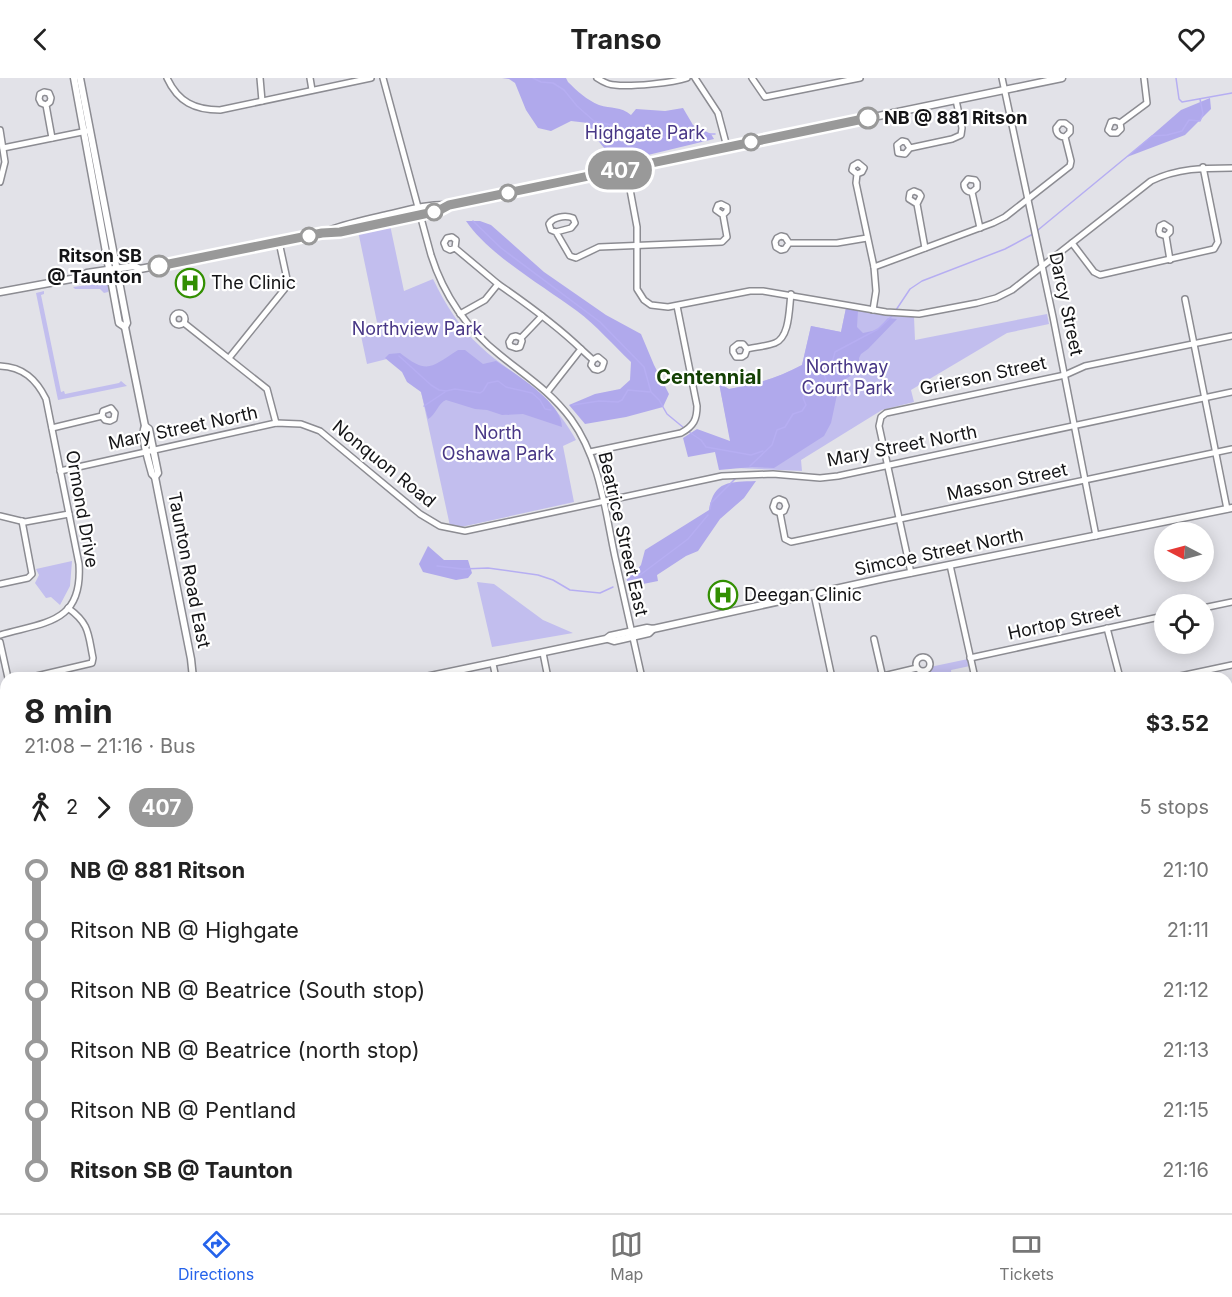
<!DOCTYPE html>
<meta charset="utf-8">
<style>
body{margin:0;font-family:Inter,sans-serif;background:#f6f6f6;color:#222;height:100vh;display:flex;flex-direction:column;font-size:22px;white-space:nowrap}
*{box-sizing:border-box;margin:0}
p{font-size:20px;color:#767676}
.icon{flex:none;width:33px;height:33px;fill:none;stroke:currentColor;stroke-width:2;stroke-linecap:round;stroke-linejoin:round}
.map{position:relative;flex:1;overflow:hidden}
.side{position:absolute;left:0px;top:594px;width:1233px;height:542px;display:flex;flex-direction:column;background:#fff;border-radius:18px 18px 0 0;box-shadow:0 3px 15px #0003}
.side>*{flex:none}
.badge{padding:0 12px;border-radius:20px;font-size:21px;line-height:39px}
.needle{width:39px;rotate:276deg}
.buttons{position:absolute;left:1154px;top:444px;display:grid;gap:12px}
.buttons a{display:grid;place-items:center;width:60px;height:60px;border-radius:50%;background:#fff;box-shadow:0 3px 15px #0003;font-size:30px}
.map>.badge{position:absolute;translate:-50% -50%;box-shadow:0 0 0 3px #fff}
.legs{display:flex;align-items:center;gap:9px;height:66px;padding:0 24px;font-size:20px}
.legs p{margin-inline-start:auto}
.head{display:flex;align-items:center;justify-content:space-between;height:102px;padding:0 24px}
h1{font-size:33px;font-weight:700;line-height:45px}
ul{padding:0 24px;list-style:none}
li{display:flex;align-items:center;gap:21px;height:60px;font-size:22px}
li i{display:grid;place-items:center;width:9px;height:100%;margin:0 8px;background:currentColor}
li i::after{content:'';width:15px;height:15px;margin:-8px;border:4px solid;border-radius:50%;background:#fff}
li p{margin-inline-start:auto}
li:first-child i{background:linear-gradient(#0000 50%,currentColor 0)}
li:last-child i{background:linear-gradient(currentColor 50%,#0000 0)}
header{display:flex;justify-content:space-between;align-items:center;height:78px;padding:0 24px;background:#fff;font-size:27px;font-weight:700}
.menu{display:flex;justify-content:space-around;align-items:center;height:84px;border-top:2px solid #e0e0e0;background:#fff;font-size:16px;color:#767676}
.menu a{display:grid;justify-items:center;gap:3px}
.menu .active{color:#2563eb}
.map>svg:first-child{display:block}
</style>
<header><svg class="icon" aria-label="back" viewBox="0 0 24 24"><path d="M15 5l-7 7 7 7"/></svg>Transo<svg class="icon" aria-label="heart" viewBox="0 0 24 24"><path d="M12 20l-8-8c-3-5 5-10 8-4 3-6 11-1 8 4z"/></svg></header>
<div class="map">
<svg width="1232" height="1135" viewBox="0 0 1232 1135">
<rect width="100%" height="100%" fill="#e2e2e8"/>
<g fill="#c2beee">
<path d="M390,147l14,66 29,-12c12,25 27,49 48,68 19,18 43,31 62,49 13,13 24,28 33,44l-13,6 11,56 -113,25 -11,-1 -30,-139 -29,-29 -24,6 -7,-33 18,-4 -20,-96z"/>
<path d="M104,205l6,3 -2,6 -4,1 -4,-4h-25l-2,-2z"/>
<path d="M44,213v3l-3,1 20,97 3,-1 1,3 54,-11 2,-2 6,5 -69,14 -22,-107z"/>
<path d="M846,230l48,8 20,1 1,23 132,-26 2,10 -42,9 -96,57 3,12 -32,8 -81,50 1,11 -66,-3 -17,-85 10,6c27,-5 49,-11 73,-24l9,-39 30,6z"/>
<path d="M72,483l-2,25 -10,19 -9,-8 -5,1 -11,-15 4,-8 -3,-6z"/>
<path d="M477,504l17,2 49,36 30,13 -81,14z"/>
<path d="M968,581l2,7 -19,4 1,8h-45l-1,-5 10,-2 9,1 5,-5z"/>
<path d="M0,859l6,2v269h116l1,5h-123z"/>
</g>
<g fill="#b0a9ec">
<path d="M502,0h64l2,4c9,9 19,18 31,23 12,4 22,1 32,10l5,-6 29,2 18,-3 10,17 18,9 3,5 -95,23c-11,-8 -26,-26 -31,-39l-17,-2 -20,10 -13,-3 -12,-18 -11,-27 -6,-4z"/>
<path d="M1210,20l1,11 -26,26 -58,22 54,-47z"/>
<path d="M466,143h14l11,4 53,47 62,43 35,19 13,31 15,29 -6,13 -37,10 -41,7 -16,-19 26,-11 25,-5 10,-9 1,-18c-18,-17 -35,-37 -54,-51 -34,-25 -88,-56 -111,-90z"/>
<path d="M846,230l12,2 -1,17 6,6 14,-3 11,-12 9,1 -29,30 -7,5 -2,4 1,12 -16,10 -6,10 -7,33 -7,13 -50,32 -22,-1 -33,3 -4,-18 -27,5 -5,-19 14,-9 33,12 -11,-58 10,6c27,-5 49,-11 73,-24l9,-39 30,6z"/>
<path d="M458,272h7l18,14 13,-3c19,13 66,41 66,66l-39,-13 -21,1 -15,-5 -12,-1 -29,-9c-8,3 -10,15 -18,19l-7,-27 -14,-10 -5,-10 -17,-14 4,-4 11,-1c28,22 31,14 58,-3z"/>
<path d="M756,403l-12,17 -24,21 -22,32 -12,5 -29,19 1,6 -30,6 -2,-13 8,-1 7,-8 4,-15 64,-40c5,-30 21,-28 47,-29z"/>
<path d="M428,468l16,14h24l4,13 -4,5 -12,2 -33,-8 -4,-8z"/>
<path d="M1232,790v36l-5,5v-35z"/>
<path d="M0,859l6,2v219l-6,-4z"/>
<path d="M51,1130h53l22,5h-69z"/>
<path d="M497,1130h119l-8,5h-129z"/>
</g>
<path fill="#b6aef2" d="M1232,747v44l-5,5 3,-17 -3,-8v-18z"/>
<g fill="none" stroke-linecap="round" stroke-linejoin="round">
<g stroke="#b6aef2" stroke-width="1.5">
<path d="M533,0l8,4 12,1 11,7 13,16 17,15 69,16 13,1 19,-4h20"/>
<path d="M1176,0l3,21 3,3 50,-9"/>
<path d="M473,143l28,27 99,74 44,45 7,25 8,8 8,14 17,14"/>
<path d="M1038,152l114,-94 15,-1 15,-4 7,-11 11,1 3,-7 -3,-15"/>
<path d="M896,232l14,-21 12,-8 83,-32 28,-15"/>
<path d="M399,278l32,29 8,5 7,1 9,-2 25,4 3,-2 5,-8 10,-2 8,6 26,6 8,7 5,9 6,1"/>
<path d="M573,327l26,-4 19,1 4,-2 6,-10 22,2"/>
<path d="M424,328l21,-14"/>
<path d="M689,354l12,8 5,7 45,8 12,-4"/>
<path d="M750,388l22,-21 5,-15 8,-3 8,-13 9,-3 4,-6 -3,-7 1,-3c9,-2 17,-7 22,-15l-3,-10 9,-7 3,-11 43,-23 14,-13"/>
<path d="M710,431l1,-6 25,-25"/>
<path d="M437,488l26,3 25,-1 50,7 15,5 17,10 30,3 13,-6"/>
<path d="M629,501l7,-1 52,-39 20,-24"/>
<path d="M0,898l6,16"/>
<path d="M103,1135l2,-5"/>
<path d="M477,1135l18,-5"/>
</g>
<path stroke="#b2b2b6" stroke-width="26" d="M942,1135l3,-5"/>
<g stroke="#8c8c92" stroke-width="8">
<g id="minor">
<path d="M167,0c11,24 28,32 53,32l151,-32"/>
<path d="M260,0l2,23"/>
<path d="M310,0l2,12"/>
<path d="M383,0l48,177c13,41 36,74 69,100 27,22 50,36 71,64 29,40 34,91 44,138 9,41 18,81 27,121"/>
<path d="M597,0c6,4 11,7 18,7 15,2 58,-2 72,-7"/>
<path d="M695,0l23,35 9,34"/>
<path d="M752,0l13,19 95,-19"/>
<path d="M1002,0l51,239 43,219"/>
<path d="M46,27l4,-3 1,-4 -2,-5 -5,-1 -4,2 -1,5 2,4 5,2 6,33"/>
<path d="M1120,45l1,6 -4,4h-6l-3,-3 3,-8 4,-1 5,2 27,-20 -3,-25"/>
<path d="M0,52l5,32 -5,20"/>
<path d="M3,70l84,-17"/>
<path d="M910,70l-4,-6 -4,-1 -5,4 1,8 7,1 5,-6 42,-9 9,-4 1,-7 -6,-28"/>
<path d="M626,90l11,59v62l7,11 7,5 17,2 82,-16h13l123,21 33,2 58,-11 19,-5 16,-8 139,-109c27,-13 52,-13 81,-13"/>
<path d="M857,96l5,-2 2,-4 -6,-5 -5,3 -1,4 5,4 -1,9 18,84 2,24 -3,19"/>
<path d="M972,114c-5,0 -8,-3 -8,-8l4,-5 7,1 2,3v5l-5,4 8,36"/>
<path d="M917,126l4,-8 -2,-3 -5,-2 -4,2 -1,6 8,5 8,44"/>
<path d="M556,154l15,-4 4,-5 -2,-5c-8,-3 -20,-1 -24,6l2,6 5,2 14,24 6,2 23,-11 123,-5 5,-5 -4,-22 -7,-5 2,-5 3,-1 6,3v4l-4,4"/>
<path d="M1166,158l-6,-2 -1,-3 1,-5 4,-2 6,4v4l-4,4 4,24"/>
<path d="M789,165l-4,6 -4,1 -5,-3 -1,-5 2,-4 4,-2 4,1 4,6h48l30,-5"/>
<path d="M1072,165l22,29 6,3 114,-26 4,-7 -15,-75"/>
<path d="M455,170l1,-8 -4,-3 -5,1 -3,5 2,5 4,2 5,-2 43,36"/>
<path d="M874,189l119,-44 12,-6 65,-51 1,-5 -6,-24 5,-5v-5l-5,-4h-5l-4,5c0,6 4,9 9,9"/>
<path d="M1185,221l42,210"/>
<circle cx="179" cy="241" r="6"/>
<path d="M460,236l25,-14 13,-16c29,20 57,40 83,65l-33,42"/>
<path d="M184,245l83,66 9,34"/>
<path d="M521,260l1,3 -2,6 -4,1 -6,-2 -1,-4 3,-5 4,-1 5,2 21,-22"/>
<path d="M581,271l12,11 -2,5 3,4 4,1 4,-2 2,-6 -6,-5 -5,3"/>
<path d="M747,271l-4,-5h-5l-5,4v4l3,5h6l3,-2 2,-6c9,-2 20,-3 28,-6 15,-6 14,-35 16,-49"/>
<path d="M229,280l58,-72v-7l-8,-37"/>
<path d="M0,288c23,1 36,13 46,33l33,165c4,60 -35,58 -79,71"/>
<path d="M52,350l50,-12 1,-5 8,-3 4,5 -1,6 -4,2 -5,-1 -3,-4"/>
<path d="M590,374l91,-19c13,-7 16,-14 16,-27l-20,-100"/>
<path d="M60,393l216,-48 25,1 19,7 100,83 20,12 25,5 257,-55 51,-2 47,4 18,-2 394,-84"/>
<path d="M780,435l4,-2 2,-5 -2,-5 -5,-2 -4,2 -2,6 2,4 5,2 5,26 6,3 441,-93"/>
<path d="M0,438l25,6 44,-8"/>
<path d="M950,487l25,113"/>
<path d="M911,495l-32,-147 2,-9 5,-4 179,-38 20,-9 147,-30"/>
<path d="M0,506l28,-6 4,-4 -10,-53"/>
<path d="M814,516l18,84"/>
<path d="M1203,530l29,-6"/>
<path d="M1107,550l13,50"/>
<path d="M874,561l9,39"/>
<path d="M0,564l8,36"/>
<path d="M543,575l5,25"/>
<circle cx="923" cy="586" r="7"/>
<path d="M970,580l194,-42"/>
<path d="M493,586l3,14"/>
<path d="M28,600l64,-15 1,-5c-5,-24 -3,-34 -25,-50"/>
<path d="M875,600l42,-10"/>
<path d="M1171,600l61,-13"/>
<path d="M1227,637l5,-1"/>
<path d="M1227,691l5,-1"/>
<path d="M1227,934l5,-3"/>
<path d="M1227,982l5,-1"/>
<path d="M1227,1033l5,-1"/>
<path d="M1227,1083l5,-1"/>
<path d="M174,1130l1,5"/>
<path d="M237,1130l1,5"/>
<path d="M1109,1130v5"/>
<path d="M1226,1130l1,5"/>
<path d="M1195,1135l26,-5"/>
</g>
</g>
<g stroke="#8c8c92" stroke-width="9">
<g id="major">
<path d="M74,0l45,245 6,4"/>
<path d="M80,0l47,245 -2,4 20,99c-5,10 4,36 7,48l3,3 36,182 2,19"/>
<path d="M323,155c19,-8 39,-12 60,-17 22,-5 44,-12 66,-11l613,-127"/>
<path d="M82,199c15,6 39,-2 55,-5l3,-3 298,-58 11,-6"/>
<path d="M0,214l82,-15 5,-4 47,-7 6,3"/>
<path d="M145,348l4,3 9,44 -3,4"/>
<path d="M608,561l6,2 35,-8 4,-4"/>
<path d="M421,600l185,-39 4,-3 37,-8 6,1 232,-51 347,-70"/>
<path d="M0,680l6,-1"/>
<path d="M300,1130l1,5"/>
</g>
</g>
<use href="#minor" stroke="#fff" stroke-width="5"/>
<use href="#major" stroke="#fff" stroke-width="6"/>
</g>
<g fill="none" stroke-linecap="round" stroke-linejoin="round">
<g stroke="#fff" stroke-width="14">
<path id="line-1" d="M159,188l163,-33 18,-1 98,-21 11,-6 419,-87"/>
</g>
<use href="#line-1" stroke="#999" stroke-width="9"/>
</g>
<defs>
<g id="hospital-ring" transform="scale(1.5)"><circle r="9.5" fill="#fff" stroke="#328f01" stroke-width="1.5"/><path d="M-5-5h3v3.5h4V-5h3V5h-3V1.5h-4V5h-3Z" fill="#328f01"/></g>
</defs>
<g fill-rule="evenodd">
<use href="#hospital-ring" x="190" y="205"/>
<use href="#hospital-ring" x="723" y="517"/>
</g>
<g fill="#fff" stroke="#999" stroke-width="3">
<circle cx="868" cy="40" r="10"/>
<circle cx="751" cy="64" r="8"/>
<circle cx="508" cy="115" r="8"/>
<circle cx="434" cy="134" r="8"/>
<circle cx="309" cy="158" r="8"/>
<circle cx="159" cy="188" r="10"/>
</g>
<g text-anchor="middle" stroke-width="4.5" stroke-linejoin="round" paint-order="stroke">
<g font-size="18" font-weight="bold" fill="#141416" stroke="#fff" text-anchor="start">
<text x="884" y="46">NB @ 881 Ritson</text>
<text x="142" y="184" text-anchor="end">Ritson SB<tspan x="142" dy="21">@ Taunton</tspan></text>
</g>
<g font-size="18" fill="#483786" stroke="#fff">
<text x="645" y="61">Highgate Park</text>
<text x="417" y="257">Northview Park</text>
<text x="847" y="295">Northway<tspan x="847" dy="21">Court Park</tspan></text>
<text x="498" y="361">North<tspan x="498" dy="21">Oshawa Park</tspan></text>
</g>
<g font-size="18" fill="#141416" stroke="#fff" text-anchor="start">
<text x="211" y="211">The Clinic</text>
<text x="744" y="523">Deegan Clinic</text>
</g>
<g font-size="18" fill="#141416" stroke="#fff">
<text transform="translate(1066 226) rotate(78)" y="6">Darcy Street</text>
<text transform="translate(983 298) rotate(-12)" y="6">Grierson Street</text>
<text transform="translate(183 350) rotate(-12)" y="6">Mary Street North</text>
<text transform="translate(902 368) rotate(-11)" y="6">Mary Street North</text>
<text transform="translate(384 386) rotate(39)" y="6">Nonquon Road</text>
<text transform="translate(1007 404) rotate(-12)" y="6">Masson Street</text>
<text transform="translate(82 431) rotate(80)" y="6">Ormond Drive</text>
<text transform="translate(623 456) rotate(77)" y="6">Beatrice Street East</text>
<text transform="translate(939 474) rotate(-12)" y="6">Simcoe Street North</text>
<text transform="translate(189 492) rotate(79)" y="6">Taunton Road East</text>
<text transform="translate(1064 544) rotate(-12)" y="6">Hortop Street</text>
</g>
<g font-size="20" font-weight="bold" fill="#134003" stroke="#fff">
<text x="709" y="306">Centennial</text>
</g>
</g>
</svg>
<div class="buttons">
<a><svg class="needle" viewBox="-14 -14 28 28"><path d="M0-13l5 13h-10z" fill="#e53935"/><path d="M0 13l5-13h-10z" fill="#767676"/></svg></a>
<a><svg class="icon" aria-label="locate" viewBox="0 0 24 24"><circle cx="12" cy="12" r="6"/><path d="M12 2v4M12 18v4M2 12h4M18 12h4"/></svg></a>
</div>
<b class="badge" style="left:620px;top:92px;background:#999;color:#fff">407</b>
<section class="side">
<div class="head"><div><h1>8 min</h1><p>21:08 – 21:16 · Bus</p></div><b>$3.52</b></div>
<div class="legs"><svg class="icon" aria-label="walk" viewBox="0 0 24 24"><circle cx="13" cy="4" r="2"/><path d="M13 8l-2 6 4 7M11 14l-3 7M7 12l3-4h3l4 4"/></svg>2<svg class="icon" aria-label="forward" viewBox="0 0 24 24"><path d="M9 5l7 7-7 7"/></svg><b class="badge" style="background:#999;color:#fff">407</b><p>5 stops</p></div>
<ul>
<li><i style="color:#999"></i><b>NB @ 881 Ritson</b><p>21:10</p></li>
<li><i style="color:#999"></i><span>Ritson NB @ Highgate</span><p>21:11</p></li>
<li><i style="color:#999"></i><span>Ritson NB @ Beatrice (South stop)</span><p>21:12</p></li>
<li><i style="color:#999"></i><span>Ritson NB @ Beatrice (north stop)</span><p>21:13</p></li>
<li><i style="color:#999"></i><span>Ritson NB @ Pentland</span><p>21:15</p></li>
<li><i style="color:#999"></i><b>Ritson SB @ Taunton</b><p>21:16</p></li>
</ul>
</section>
</div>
<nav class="menu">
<a class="active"><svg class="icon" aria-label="directions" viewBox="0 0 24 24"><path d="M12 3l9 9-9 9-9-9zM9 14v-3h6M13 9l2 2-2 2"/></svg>Directions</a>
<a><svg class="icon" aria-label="map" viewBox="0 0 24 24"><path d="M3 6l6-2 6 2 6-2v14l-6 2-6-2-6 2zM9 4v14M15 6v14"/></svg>Map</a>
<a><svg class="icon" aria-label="tickets" viewBox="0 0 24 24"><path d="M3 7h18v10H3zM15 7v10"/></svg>Tickets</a>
</nav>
